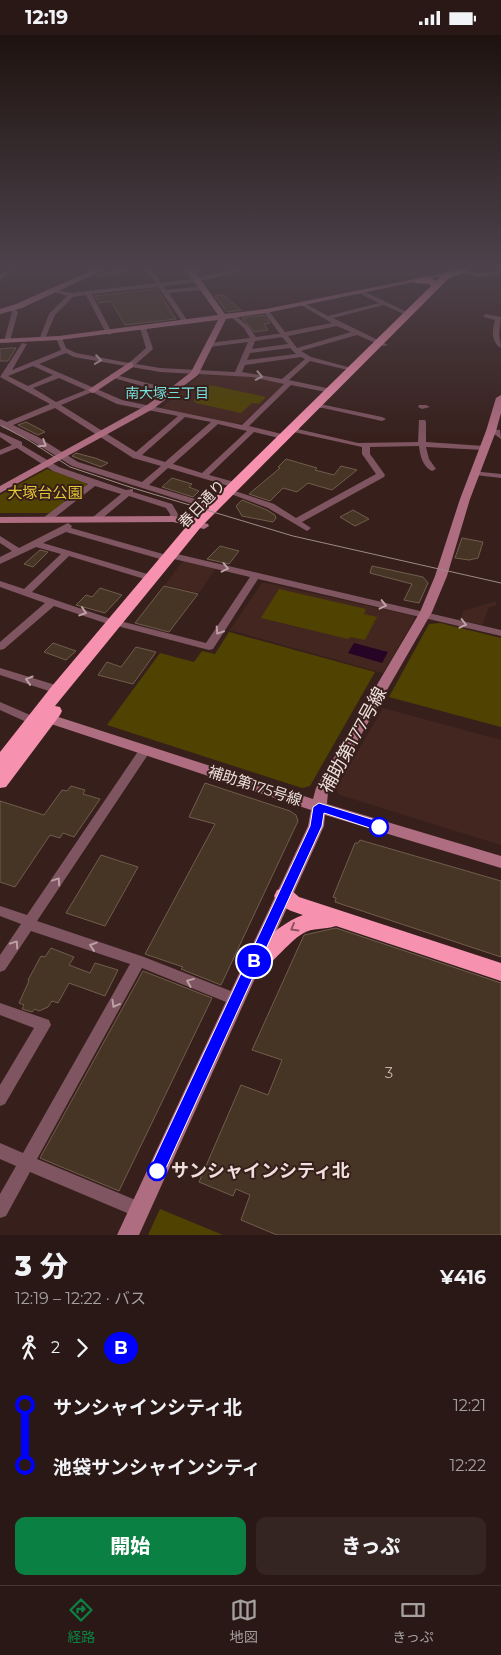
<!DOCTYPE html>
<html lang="ja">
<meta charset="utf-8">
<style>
body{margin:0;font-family:Montserrat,"Noto Sans JP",sans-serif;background:#352522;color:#f1f3f6;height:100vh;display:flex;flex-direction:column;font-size:19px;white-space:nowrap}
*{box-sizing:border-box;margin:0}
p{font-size:16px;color:#a5a0a0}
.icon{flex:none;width:28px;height:28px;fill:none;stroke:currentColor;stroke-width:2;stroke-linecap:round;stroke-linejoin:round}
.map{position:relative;height:1200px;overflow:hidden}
.details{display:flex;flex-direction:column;background:#291815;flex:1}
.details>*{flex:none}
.badge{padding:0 10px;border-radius:16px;font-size:18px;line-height:32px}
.map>.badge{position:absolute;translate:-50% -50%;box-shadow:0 0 0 2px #fff}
.legs{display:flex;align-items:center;gap:8px;height:55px;padding:0 15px;font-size:16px}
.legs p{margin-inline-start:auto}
.head{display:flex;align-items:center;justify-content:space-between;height:85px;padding:0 15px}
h1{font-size:28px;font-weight:800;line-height:38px}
.cta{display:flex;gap:10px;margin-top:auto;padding:10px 15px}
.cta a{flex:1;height:58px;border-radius:10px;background:#0b8043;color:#fff;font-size:20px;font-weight:800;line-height:58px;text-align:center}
.cta a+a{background:#352522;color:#f1f3f6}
ul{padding:0 15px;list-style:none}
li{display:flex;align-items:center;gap:18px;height:60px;font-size:19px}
li i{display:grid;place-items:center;width:8px;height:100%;margin:0 6px;background:currentColor}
li i::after{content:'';width:12px;height:12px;margin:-6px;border:4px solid;border-radius:50%;background:#291815}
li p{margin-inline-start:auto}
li:first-child i{background:linear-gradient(#0000 50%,currentColor 0)}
li:last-child i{background:linear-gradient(currentColor 50%,#0000 0)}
.status{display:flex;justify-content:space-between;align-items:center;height:35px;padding:0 25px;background:#291815;direction:ltr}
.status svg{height:14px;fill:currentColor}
.tabs{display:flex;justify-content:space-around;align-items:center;height:70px;border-top:1px solid #453734;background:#291815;font-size:14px;color:#a5a0a0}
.tabs a{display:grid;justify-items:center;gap:2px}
.tabs .active{color:#0b8043}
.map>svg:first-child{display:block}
</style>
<div class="status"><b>12:19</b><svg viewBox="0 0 49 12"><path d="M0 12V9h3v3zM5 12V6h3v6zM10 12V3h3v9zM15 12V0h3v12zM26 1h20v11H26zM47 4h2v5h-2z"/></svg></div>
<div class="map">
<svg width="501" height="1200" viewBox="0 0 501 1200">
<rect width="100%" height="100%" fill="#37201c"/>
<g fill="#442620">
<path d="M200,340l48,1 33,7 2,2 -40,38 -5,1 -77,-16z"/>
<path d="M183,526l33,7 -17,25 -34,-8z"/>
<path d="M262,548h4l147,33 2,2 -32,55 -153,-43z"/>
<path d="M496,566v5l-7,1 -7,18 -22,-5 3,-9z"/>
<path d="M383,673l118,32v105l-161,-50 -4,-6z"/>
</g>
<g fill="#504301">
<path d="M210,350l56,12 -7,7 -7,-1 -11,10 -45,-10 -3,-3z"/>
<path d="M47,434l39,14 1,3 -35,27h-52v-18z"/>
<path d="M279,554l87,20 -2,5 13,3 -12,23 -15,-3 -2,2 -87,-21z"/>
<path d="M440,588l61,15v89l-112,-30 40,-73z"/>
<path d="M229,597l146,40 -65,114 -8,2 -195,-63 53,-72 34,9 8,-11 13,3z"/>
<path d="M160,1174l63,26h-75z"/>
</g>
<path fill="#260425" d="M354,608l34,9 -6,11 -34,-10z"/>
<g fill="#463424" stroke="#705d4c">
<path d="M157,254l19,30 -51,6 -14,-24 -12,2 -4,-7z"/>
<path d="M223,260l18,15 -14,2 -12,-16z"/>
<path d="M264,280l6,8 -6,1 4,6 -14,2 -12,-14z"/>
<path d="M9,313h7l-8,13h-8v-12z"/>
<path d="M26,387l10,5 9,5 -7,3 -20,-10z"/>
<path d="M76,418l19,5 13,5 -7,4 -29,-11z"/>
<path d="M286,424l31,9 -2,2 19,5 7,-9 16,4 -25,20 -24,-7 -11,9 -14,-4 -13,13 -21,-7 31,-26 -2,-1z"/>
<path d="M172,443l20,6 -3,3 10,4 -6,6 -31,-10z"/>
<path d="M242,465l25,10 8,5 1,3 -3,4 -31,-6 -6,-10z"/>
<path d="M353,475l16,9 -14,7 -15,-9z"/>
<path d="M462,503l21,4 -5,16 -9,2 -14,-2z"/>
<path d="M220,511l19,5 -10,13 -22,-5z"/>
<path d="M40,515l8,2 -15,15 -9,-3z"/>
<path d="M372,531l51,11 5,6 -9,20 -15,-3 8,-16 -42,-11z"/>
<path d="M164,551l34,8 -29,38 -34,-9z"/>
<path d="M100,553l22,7 -17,18 -29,-8 10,-10 6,2z"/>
<path d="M53,608l23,8 -10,9 -22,-8z"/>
<path d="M136,612l20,5 -23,32 -35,-9 9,-13 14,5z"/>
<path d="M205,748l85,28 6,4 2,6 -77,164 -40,-16 2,-2 -38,-13 70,-130 -26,-7z"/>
<path d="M71,751l14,4 -2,4 17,5 -26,38 -11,-4 -3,5 -10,-3 -35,52 -15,-5v-81l44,14 18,-25 5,1z"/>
<path d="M360,805l141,41v76l-166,-55 1,-4 -3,-1 22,-54h3z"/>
<path d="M101,820l37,12 -33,59 -39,-13z"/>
<path d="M336,893l165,55v252h-224l-36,-15 9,-25 -14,-6 -3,7 -34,-14 42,-97 27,10 14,-35 -30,-10 52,-115z"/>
<path d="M51,913l23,9 -5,8 21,8 5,-10 23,7 -13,26 -36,-13 -11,20 -6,-2 -4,6 -9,4 -4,-2 -3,3 -10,-3 2,-4 -5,-2 10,-22 -1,-1 13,-24 4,1z"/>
<path d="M143,936l69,27 -93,193 -79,-33z"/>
</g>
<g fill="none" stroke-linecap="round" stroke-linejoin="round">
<g fill="#7e5561" fill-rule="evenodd">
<path d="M7,234h6l-13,12v-5z"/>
<path d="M123,234h13l-37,8 -3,-2z"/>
<path d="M146,234h6l9,14 37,-5 38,-9h10l-48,13 -34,4 2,4 37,-4 3,2 -3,2 -34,3 20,30 -1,1h-4l-26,-37 -66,7 20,39 -3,2 -3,-2 -20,-38 -13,2 -18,18 -11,26 -5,-1 10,-26 18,-18 -15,-5v-2l19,4 85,-10z"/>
<path d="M364,234h10l-3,2z"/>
<path d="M462,234l16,4 23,-3v4l-23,3 -18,-5 -1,-1z"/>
<path d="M361,255l50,24 -5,1 -22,-10 -51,13 55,27 -5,1 -26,-11 -56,16 10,6 44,12 -3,2 -42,-10 -21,19 42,9 4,2 -4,2 -40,-8 -42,41 37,9 1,2 -4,2 -29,-7 -45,43 29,8v4h-6l-64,-19 -19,17 66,20v4h-6l-137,-43 -40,-25 -30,-14 -2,-3v-5l7,3 43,-18 -50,-27 22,-34 5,1 -15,26 49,-20 -5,-12 3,-2 3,2 4,10 10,5 53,10 17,-15 -6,-20 3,-2 3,2 7,21 -17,15 24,4 75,4 13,-30 -39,5 -3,-2 3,-2 41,-5 -6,-10 -13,-11v-2h4l13,11 8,11 21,-3h3l-17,-23 1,-1h4l17,22 47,-9 -33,-19 5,-1 24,13 51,-13 -20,-10 -1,-1zM337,291l14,6 -54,16 -9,-12zM282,302l6,7 -36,5 3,-8zM290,313l6,6 -49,6 3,-7zM66,318l8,4 86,15 92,5 32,7 -42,41 -120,-25 -83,-36zM301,322l4,2 -23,20 -40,-7 3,-7zM33,331l20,9 -25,11 -20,-10zM59,343l27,12 -30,12 -23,-14zM92,357l25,12 61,12 -42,36 -75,-47zM55,373l78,50 28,8 -19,16 -64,-20 -40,-25 -25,-12zM185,382l26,5 -46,40 -23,-7zM218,389l29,7 -45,42 -29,-9z"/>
<path d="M12,271l6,6 -8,29 -3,2 -3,-2 8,-29 -3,-4z"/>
<path d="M486,279l15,3 -2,17 2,14c-10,-6 -9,-18 -6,-28l-11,-3 -1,-1z"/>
<path d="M112,339l62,16 1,2 -4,2 -61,-17v-2z"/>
<path d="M320,369l62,13 4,2 -4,2 -59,-13h-3z"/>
<path d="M419,370h7l4,2 -8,2 -4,-2z"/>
<path d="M419,385h6l1,2v20l58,4 4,2 -4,2 -58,-3 3,12 7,10 -4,2c-9,-4 -12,-15 -13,-25l-49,1v7l15,21 -1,2 -82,45 9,6 -4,3 -39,-23 -37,-14 4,-3 39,13 22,14 80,-44 -14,-20v-7l-73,-16v-4l69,16 60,-1z"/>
<path d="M488,394l12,1 1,9 -7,-5 -6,-1z"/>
<path d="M0,397l22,10v3l37,22 67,23 7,-1v3l39,12 6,10 -1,5 -4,3 -3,-1v-7l-4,-6 -37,-12 -30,25h-6l-1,-2 1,-2 28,-23 -26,-8 -46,36h-6l-1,-2 1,-2 45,-34 -35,-13 -36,-23 -17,7v-5l12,-5 -12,-8z"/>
<path d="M472,436l29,3v4l-26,-3 -4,-2z"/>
<path d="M68,488l4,3 -1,2 99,28 2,2 -5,3 -101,-29 -23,11 111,33 2,2 -5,3 -82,-25 -37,36 85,29 2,2 -2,2h-6l-57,-19 -50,43 -4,1v-8l45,-39 -45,-16v-6l24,8 37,-35 -25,-7 -36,17v-7l12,-6 -12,-8v-7l19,12z"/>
<path d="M177,519l324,76v6l-243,-57 -45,70 -4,1 -88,-23 -2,-2 2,-2 3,-1 82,21 44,-66 -76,-18 -2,-2 2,-2z"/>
<path d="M0,633l62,19 1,3 -5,4 -58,-19z"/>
<path d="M0,667l37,16 1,3 -1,3 -4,1 -33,-15z"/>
<path d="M145,711l4,1 2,3 -114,171 107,36 97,38 2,5 -2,5 -5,1 -94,-38 -105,191 108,45 2,6 -2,6 -6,2 -109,-46 -24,44 -6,2v-24l16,-28 -16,-7v-16l23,10 107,-189 -99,-33 -26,39 -5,2v-17l21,-31 -21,-8v-10l27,9 114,-168z"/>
<path d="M0,968l49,17 2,5 -46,79 -5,2v-21l34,-57 -34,-13z"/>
</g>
<g fill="#af6d81" fill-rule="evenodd">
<path d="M95,234h10l-83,39 -22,6v-5l16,-5z"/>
<path d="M185,234h8l32,45 41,-5 188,-38 4,2 -192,40 -40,6 -28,56 -45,34 -153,84v-7l147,-81 21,-15 23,-18 27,-52 -159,20 -59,3v-4l59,-3 159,-21z"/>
<path d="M130,327l3,1v4l-38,25 -3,1 -4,-3z"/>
<path d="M501,360v18l-5,18 -26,68 -23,77 -15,36 -104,180 -1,12 174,52v12l-176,-53 -1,11 -185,409h-22l191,-409 3,-16 -275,-91 -2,-3 2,-3h10l267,86 3,-11 104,-176 15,-36 25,-77 26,-68 10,-33z"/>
<path d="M173,481l35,8 1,2 -5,3 -31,-7 -173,1v-6z"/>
</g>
<g fill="#f691b0" fill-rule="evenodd">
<path d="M460,234h12l-24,10 -247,248 -146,179 5,1 2,4 -2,4 -54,72 -6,1v-36l52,-66 139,-165 240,-235 -2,-2 -14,-1v-4l16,-1 5,3 6,-6z"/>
<path d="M284,853l7,2 8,7 202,66v18l-165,-55c-12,4 -23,1 -34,8 -13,7 -44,46 -53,46 -3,0 -5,-2 -7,-3l-3,-6c9,-20 43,-49 64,-56 -12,-4 -23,-7 -29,-19l3,-6z"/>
</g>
<path stroke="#9d8a86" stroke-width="1" d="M0,390l30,16 40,26 63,21 160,48 208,47"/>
</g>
<defs><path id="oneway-chevron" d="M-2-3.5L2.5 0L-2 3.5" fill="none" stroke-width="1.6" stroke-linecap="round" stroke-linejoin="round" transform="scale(1.25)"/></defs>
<g stroke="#bda1a5">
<use href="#oneway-chevron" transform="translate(98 325) rotate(9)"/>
<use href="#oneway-chevron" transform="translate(259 341) rotate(11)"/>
<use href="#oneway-chevron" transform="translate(43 409) rotate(33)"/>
<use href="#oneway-chevron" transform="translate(225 533) rotate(13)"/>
<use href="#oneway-chevron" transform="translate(383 570) rotate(13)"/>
<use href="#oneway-chevron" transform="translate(83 577) rotate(18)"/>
<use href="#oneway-chevron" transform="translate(463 589) rotate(14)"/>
<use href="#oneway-chevron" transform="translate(219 596) rotate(123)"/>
<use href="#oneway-chevron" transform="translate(29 645) rotate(-163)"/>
<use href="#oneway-chevron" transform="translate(57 846) rotate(-56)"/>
<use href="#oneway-chevron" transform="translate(15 909) rotate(-56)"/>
<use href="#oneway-chevron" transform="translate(93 911) rotate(-162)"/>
<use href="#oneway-chevron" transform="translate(190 947) rotate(-158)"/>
<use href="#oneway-chevron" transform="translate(115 969) rotate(119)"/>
</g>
<use stroke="#8d535f" href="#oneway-chevron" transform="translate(294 893) rotate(150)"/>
<linearGradient id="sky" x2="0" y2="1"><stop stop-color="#1e120f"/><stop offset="0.58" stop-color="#4d424b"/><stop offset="1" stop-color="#4d424b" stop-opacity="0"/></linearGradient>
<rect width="501" height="402" fill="url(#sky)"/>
<path fill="#00f" stroke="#fff" d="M319,768l65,20 1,4 -1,3 -5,1 -55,-18 -2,13 -160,351 -5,2 -6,-2 -2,-6 2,-5 159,-340 3,-19z"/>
<g fill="#fff" stroke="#00f" stroke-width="2.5">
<circle cx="379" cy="792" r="9"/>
<circle cx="157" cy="1136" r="9"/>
</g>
<g text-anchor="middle" stroke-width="4" stroke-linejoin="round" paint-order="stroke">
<g font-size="14" fill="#75e1dd" stroke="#37201c">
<text x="167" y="363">南大塚三丁目</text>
</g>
<g font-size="15" fill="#e5c633" stroke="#37201c">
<text x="45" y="463">大塚台公園</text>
</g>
<g font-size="15" fill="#f0e0dd" stroke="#37201c">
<text transform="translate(202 469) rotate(-46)" y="5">春日通り</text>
<text transform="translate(255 751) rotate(18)" y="5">補助第175号線</text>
</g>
<g font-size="15" fill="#c6b5af">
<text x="389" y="1043">3</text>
</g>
<g font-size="18" fill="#f0e0dd" stroke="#37201c">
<text transform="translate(353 705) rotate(-61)" y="6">補助第177号線</text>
</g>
<g font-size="18" font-weight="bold" fill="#f0e0dd" stroke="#37201c" text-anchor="start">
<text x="171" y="1142">サンシャインシティ北</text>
</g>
</g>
</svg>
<b class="badge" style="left:254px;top:926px;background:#00f;color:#fff">B</b>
</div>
<section class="details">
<div class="head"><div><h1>3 分</h1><p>12:19 – 12:22 · バス</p></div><b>¥416</b></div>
<div class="legs"><svg class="icon" aria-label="walk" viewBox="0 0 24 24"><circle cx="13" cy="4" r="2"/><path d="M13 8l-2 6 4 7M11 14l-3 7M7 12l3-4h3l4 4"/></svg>2<svg class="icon" aria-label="forward" viewBox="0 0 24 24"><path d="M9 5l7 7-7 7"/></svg><b class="badge" style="background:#00f;color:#fff">B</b></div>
<ul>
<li><i style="color:#00f"></i><b>サンシャインシティ北</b><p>12:21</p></li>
<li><i style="color:#00f"></i><b>池袋サンシャインシティ</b><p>12:22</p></li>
</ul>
<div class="cta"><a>開始</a><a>きっぷ</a></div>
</section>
<nav class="tabs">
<a class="active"><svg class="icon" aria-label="directions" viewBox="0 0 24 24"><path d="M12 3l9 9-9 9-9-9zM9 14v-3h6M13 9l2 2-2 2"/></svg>経路</a>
<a><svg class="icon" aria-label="map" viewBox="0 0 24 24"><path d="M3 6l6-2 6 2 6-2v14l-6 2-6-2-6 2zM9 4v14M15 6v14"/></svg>地図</a>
<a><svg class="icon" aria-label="tickets" viewBox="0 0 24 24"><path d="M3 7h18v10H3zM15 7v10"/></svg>きっぷ</a>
</nav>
